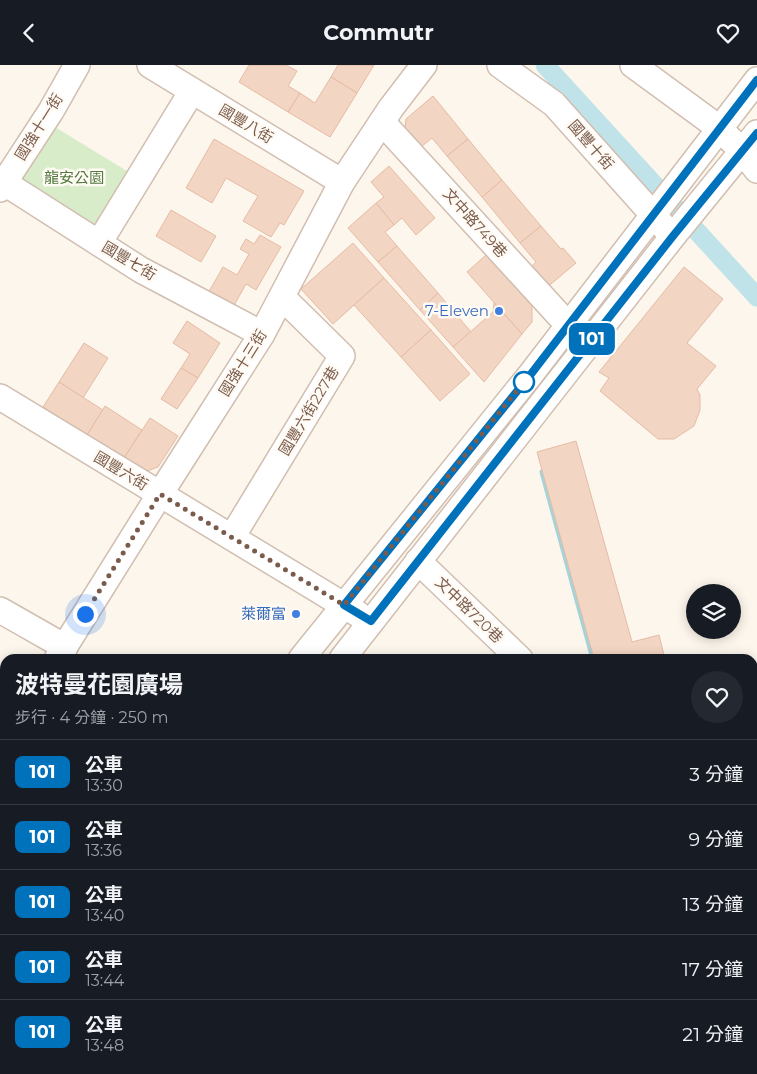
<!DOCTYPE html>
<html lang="zh-TW">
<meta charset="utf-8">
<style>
body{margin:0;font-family:Montserrat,"Noto Sans TC",sans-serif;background:#242831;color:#f1f3f6;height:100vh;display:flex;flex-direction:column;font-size:19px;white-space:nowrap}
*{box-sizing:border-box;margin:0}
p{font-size:16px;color:#9ea1a6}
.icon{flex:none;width:28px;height:28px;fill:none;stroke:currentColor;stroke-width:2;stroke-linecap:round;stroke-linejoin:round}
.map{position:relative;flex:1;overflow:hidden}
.side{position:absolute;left:0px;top:589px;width:758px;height:421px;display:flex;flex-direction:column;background:#171b24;border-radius:15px 15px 0 0;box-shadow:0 2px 12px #0003}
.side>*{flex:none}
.badge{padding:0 10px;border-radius:8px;font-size:18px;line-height:32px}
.buttons{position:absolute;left:686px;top:519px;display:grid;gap:10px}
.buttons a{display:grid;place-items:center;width:55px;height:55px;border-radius:50%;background:#171b24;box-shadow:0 2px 12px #0003;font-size:25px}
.you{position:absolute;width:25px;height:25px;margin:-12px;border:4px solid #fff;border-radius:50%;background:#1a73e8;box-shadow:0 0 0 8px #1a73e833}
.map>.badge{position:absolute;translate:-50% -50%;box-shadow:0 0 0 2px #fff}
.round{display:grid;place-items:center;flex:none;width:52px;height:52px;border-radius:26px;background:#242831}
.head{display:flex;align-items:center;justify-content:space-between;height:85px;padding:0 15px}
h1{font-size:24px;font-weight:700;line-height:38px}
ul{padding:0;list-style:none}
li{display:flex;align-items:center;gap:15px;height:65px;padding:0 15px;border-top:1px solid #363941}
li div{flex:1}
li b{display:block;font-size:19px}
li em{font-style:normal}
li .badge{min-width:55px;font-weight:700;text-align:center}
header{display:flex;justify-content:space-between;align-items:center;height:65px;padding:0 15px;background:#171b24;font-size:22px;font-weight:700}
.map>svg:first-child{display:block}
</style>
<header><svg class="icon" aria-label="back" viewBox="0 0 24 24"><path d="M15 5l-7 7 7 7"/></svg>Commutr<svg class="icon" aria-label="heart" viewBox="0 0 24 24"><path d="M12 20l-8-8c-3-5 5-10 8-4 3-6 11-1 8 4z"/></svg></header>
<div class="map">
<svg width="757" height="1009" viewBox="0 0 757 1009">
<rect width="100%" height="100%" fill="#fdf6ec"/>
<path fill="#d8ecc9" d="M50,59l77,47 -33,59 -78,-50z"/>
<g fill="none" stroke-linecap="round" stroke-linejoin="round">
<g stroke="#a5d3da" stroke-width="5">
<path d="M542,407l51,187"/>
<path d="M647,1005l1,4"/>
</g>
<path stroke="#bfe3e8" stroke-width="19" d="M545,0l212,232"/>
</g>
<g fill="#f3d5c3" stroke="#e6bba3">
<path d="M249,0h37l11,6 -9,15 12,7 -12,19 -49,-30z"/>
<path d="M338,0h36l-17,28 -26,-16z"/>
<path d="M331,12l26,16 -27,44 -42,-25 12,-19 15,10z"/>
<path d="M433,31l35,43 -21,17 -15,-18 -16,13 -12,-14 2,-18z"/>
<path d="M214,74l90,52 -20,34 -4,-2 -9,14 -28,-16 15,-25 -32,-18 -14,25 -26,-15z"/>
<path d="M468,74l34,41 -20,17 -35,-41z"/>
<path d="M389,101l46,52 -19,17 -14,-17 -8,7 -18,-22 8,-6 -13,-15z"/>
<path d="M502,115l39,46 -21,17 -38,-46z"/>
<path d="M376,138l18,22 -9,7 12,14 -19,16 -30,-34z"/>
<path d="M171,145l45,26 -15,26 -45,-26z"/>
<path d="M541,161l20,23 2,-1 13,15 -31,26 -17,-19 8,-8 -16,-19z"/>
<path d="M260,170l21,12 -25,43 -10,-6 -14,25 -25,-14 16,-28 14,8 12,-21 -9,-5 6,-10 8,5z"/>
<path d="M353,178l31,35 -51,46 -32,-35z"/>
<path d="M397,181l41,47 -18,17 -42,-48z"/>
<path d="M487,189l45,52v16l-10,12 -55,-62z"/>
<path d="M684,202l39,32 -36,44 29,23 -19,23 3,6v15l-6,16 -20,13h-16l-58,-48 9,-13 -10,-6z"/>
<path d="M384,213l47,52 -30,27 -47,-52z"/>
<path d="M438,228l33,39 -18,15 -33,-37z"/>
<path d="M494,238l28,31 -38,48 -31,-35 40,-35z"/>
<path d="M187,256l33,22 -22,35 -17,-10 9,-14 -17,-11z"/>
<path d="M431,265l39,44 -30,27 -39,-44z"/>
<path d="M84,278l24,15 -25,40 -24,-16z"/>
<path d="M181,303l17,10 -21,31 -16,-10z"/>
<path d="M59,317l44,28 -16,25 -44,-28z"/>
<path d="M105,341l37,24 -18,28 -37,-23z"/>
<path d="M150,353l28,18 -20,31 -14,5 -20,-14z"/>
<path d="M576,376l56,201 27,-7 6,24h-71l-57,-207z"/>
<path d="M0,894l5,2v39l-3,4 -2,-2z"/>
</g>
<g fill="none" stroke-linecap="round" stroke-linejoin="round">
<g stroke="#d1beb0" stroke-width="28">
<g id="minor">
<path d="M150,0l192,117"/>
<path d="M500,0l54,39 110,123"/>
<path d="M633,0l86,63 24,24 14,18"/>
<path d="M382,57l186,203"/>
<path d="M0,115l141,90 121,64"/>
<path d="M0,124l51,-78 26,-46"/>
<path d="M99,178l93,-152"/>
<path d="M0,332l358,217"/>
<path d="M232,472l110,-181 -60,-59"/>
<path d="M418,496l102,98"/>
<path d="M0,545l65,37"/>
<path d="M57,594l103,-165 102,-160 80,-152 49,-74 33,-43"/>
<path d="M301,594l230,-285 226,-294"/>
<path d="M342,594l331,-423 84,-103"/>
<path d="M0,683l5,-8"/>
<path d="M0,713l5,3"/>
<path d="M0,870l5,3"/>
<path d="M0,977l5,-6"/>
<path d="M61,1005l2,4"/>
<path d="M117,1005l2,4"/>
<path d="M269,1005l4,4"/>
<path d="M18,1009l3,-4"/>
</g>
</g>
<use href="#minor" stroke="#fff" stroke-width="25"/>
</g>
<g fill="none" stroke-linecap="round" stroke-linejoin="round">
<g stroke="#fff" stroke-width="11">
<path id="line" d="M757,15l-226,294 -187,231 27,16 302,-385 84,-103"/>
</g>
<use href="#line" stroke="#0072bc" stroke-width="8"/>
<path stroke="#7a5c4d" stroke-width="5" stroke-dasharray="0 9" d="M85,549l75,-120 184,111 180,-223"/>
</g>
<g fill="#3f7fe0" stroke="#fffaf3" stroke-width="2">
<circle cx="499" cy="246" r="5"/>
<circle cx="296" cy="549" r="5"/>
</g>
<circle fill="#fff" stroke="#0072bc" stroke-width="2.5" cx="524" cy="317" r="10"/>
<g text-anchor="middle" stroke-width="5" stroke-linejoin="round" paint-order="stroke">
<g font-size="15" fill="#7a5c4d" stroke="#fffaf3">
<text transform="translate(246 59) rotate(31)" y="5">國豐八街</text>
<text transform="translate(39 62) rotate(-58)" y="5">國強十一街</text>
<text transform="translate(591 80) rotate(49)" y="5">國豐十街</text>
<text transform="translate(475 158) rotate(48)" y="5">文中路749巷</text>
<text transform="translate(129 196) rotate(31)" y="5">國豐七街</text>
<text transform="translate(243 298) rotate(-58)" y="5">國強十三街</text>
<text transform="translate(309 346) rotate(-59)" y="5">國豐六街227巷</text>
<text transform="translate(121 406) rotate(31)" y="5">國豐六街</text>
<text transform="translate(469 545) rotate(44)" y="5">文中路720巷</text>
</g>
<g font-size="15" fill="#537a41" stroke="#fffaf3">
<text x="74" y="118">龍安公園</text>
</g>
<g font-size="15" fill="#366cbe" stroke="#fffaf3" text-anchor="end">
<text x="489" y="251">7-Eleven</text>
<text x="286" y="554">萊爾富</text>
</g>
</g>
</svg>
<div class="buttons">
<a><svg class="icon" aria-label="layers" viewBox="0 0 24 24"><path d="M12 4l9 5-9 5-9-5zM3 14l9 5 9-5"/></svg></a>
</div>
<div class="you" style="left:85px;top:549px"></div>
<b class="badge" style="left:592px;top:274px;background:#0072bc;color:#fff">101</b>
<section class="side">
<div class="head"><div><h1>波特曼花園廣場</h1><p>步行 · 4 分鐘 · 250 m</p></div><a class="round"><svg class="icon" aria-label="heart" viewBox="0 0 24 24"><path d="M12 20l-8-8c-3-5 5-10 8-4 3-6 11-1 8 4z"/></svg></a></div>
<ul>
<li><span class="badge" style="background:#0072bc;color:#fff">101</span><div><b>公車</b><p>13:30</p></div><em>3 分鐘</em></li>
<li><span class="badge" style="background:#0072bc;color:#fff">101</span><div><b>公車</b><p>13:36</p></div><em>9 分鐘</em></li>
<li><span class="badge" style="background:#0072bc;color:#fff">101</span><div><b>公車</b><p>13:40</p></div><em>13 分鐘</em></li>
<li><span class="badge" style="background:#0072bc;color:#fff">101</span><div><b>公車</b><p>13:44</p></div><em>17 分鐘</em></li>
<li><span class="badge" style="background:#0072bc;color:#fff">101</span><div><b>公車</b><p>13:48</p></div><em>21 分鐘</em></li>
</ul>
</section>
</div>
